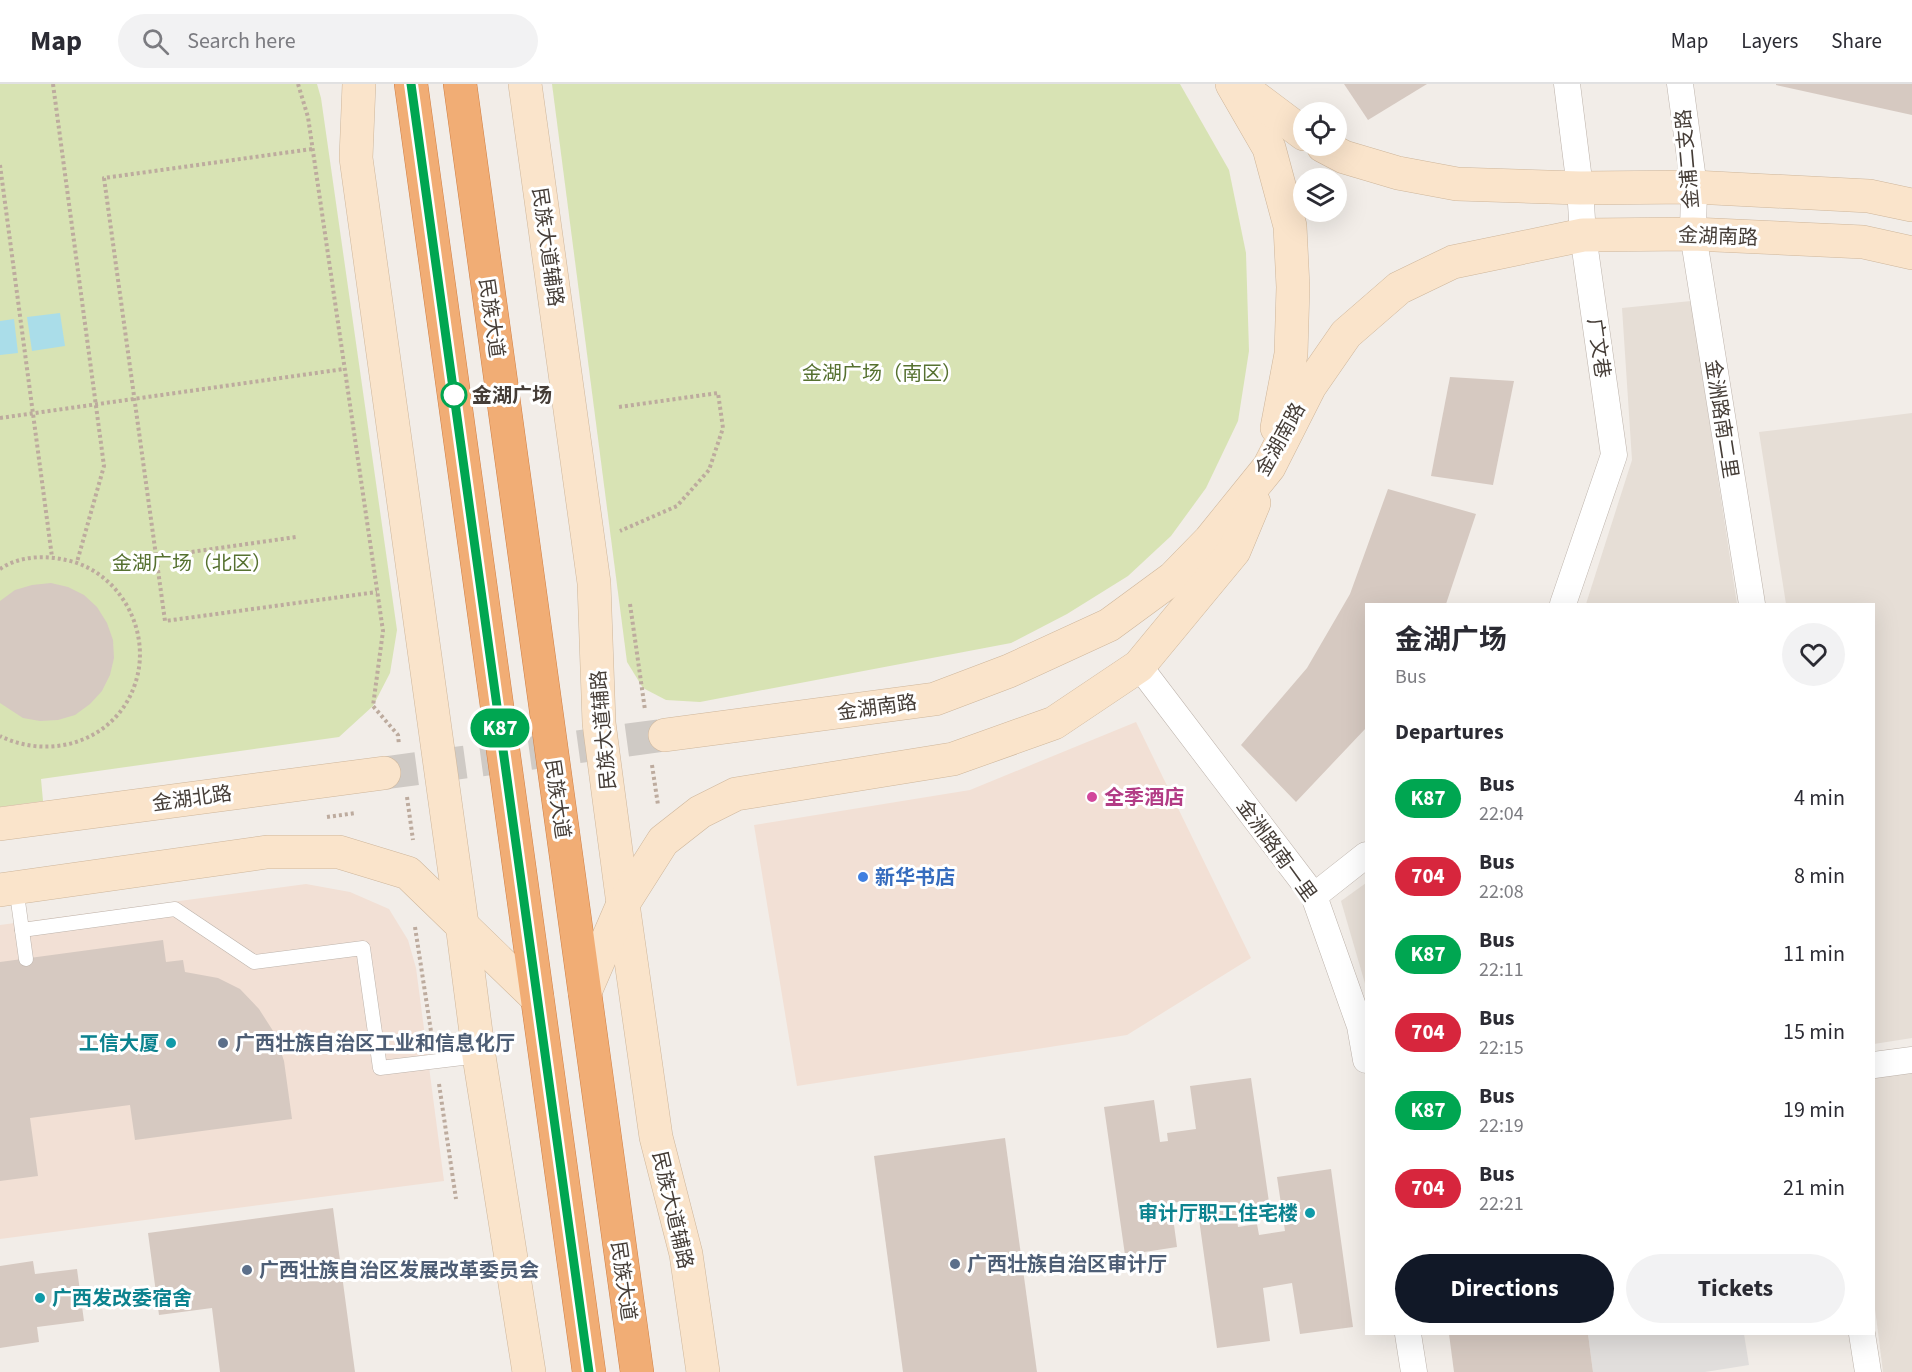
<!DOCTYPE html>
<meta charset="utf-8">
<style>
body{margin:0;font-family:"Source Sans 3","Noto Sans SC",sans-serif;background:#f2f2f3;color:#2b2b33;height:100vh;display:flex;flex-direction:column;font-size:22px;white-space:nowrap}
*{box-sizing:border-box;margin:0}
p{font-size:20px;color:#7c7c81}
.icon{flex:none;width:33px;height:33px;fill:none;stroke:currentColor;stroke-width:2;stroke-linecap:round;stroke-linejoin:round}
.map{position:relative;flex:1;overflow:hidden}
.side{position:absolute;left:1365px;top:519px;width:510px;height:732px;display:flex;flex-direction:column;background:#fff;border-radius:0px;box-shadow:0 6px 24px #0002}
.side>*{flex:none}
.badge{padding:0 12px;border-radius:20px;font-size:21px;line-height:39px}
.controls{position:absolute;left:1293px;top:18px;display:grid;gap:12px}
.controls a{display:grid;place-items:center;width:54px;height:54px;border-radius:50%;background:#fff;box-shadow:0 6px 24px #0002;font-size:30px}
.map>.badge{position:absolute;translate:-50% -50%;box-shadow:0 0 0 3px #fff}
h2{padding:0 30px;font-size:22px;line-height:54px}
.round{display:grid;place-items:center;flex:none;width:63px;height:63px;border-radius:32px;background:#f2f2f3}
.overview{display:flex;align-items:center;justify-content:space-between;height:102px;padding:0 30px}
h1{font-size:28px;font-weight:700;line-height:45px}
.primary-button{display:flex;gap:12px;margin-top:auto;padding:12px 30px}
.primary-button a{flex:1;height:69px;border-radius:36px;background:#111827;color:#fff;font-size:24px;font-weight:700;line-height:69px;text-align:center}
.primary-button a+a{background:#f2f2f3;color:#2b2b33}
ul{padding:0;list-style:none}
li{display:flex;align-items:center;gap:18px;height:78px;padding:0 30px}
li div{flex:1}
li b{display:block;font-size:22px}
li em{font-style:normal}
li .badge{min-width:66px;font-weight:700;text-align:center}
header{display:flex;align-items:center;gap:36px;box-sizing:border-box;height:84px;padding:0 30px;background:#fff;border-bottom:2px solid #e1e1e2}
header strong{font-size:28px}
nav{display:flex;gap:33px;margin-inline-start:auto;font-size:21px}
.search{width:420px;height:54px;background:#f2f2f3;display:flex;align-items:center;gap:15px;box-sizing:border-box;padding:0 21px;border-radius:33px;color:#7c7c81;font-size:22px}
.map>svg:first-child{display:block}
</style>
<header>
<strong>Map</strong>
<div class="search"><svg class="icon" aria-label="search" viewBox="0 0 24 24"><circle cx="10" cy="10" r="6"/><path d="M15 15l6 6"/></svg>Search here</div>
<nav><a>Map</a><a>Layers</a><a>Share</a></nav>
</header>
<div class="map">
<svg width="1912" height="1288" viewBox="0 0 1912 1288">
<rect width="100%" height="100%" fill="#f2ede8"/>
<g fill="#e6ded6">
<path d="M1691,217l46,303h-151l46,-144 -10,-152z"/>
<path d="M1912,329v625l-38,6v-440h-88l-27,-172z"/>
<path d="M1366,799v104l-25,-86z"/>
<path d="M1912,989v299h-29l-9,-71v-223z"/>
</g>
<g fill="#f2e0d5">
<path d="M1136,638l115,236 -124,77 -330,51 -43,-261 216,-35z"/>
<path d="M306,800l44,8 39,17 19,31 8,28 28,213 -444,58v-314z"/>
</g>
<g fill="#d8e3b4">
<path d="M0,0h317l4,14 76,532 -7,43 -17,33 -34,31 -298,42 2,22 -43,6z"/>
<path d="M552,0h628l49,86 17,83 3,98 -11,70 -32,67 -35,48 -43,40 -61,38 -56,29 -311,59 -34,-2 -23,-12 -16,-26z"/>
</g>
<path fill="#e1dedc" d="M1588,1250h156l5,31 -44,7h-112z"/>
<g fill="#aadde9">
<path d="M60,229l5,33 -33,5 -5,-34z"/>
<path d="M14,235l4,34 -18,2v-34z"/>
</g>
<g fill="#d6c9c1">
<path d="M1344,0h83l-59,36z"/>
<path d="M1776,0h136v31l-136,-30z"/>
<path d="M1450,293l64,4 -21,104 -62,-9z"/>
<path d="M1388,405l88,25 -30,90h-80v124l-70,74 -55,-57 66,-77 43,-74z"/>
<path d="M51,499l17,4 16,8 13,12 10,16 6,17 1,18 -4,17 -8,16 -12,13 -15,11 -17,5 -18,1 -17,-3 -23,-15v-102l15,-11 17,-5z"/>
<path d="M163,856l3,22 17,-2 2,12 33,6 22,11 19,20 16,25 9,27 8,58 -157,21 -5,-35 -100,13 8,58 -38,5v-219z"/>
<path d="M1251,994l19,131 -34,4 2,14 19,-3 2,11 26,-4 -8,-54 54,-8 22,158 -53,7 -8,-51 -29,5 7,53 -53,7 -19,-136 -9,1 -2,-12 -16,2 6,44 -52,8 -21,-148 50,-7 6,42 8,-1 -1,-8 29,-4 -6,-43z"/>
<path d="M1005,1054l32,234h-134l-29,-216z"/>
<path d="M333,1124l22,164h-135l-8,-64 -53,7 -11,-82z"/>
<path d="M33,1177l2,13 42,-5 7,52 -47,6 2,15 -39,6v-82z"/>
<path d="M1449,1250h139l5,38h-139z"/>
</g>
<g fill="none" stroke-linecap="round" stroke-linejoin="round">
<path stroke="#cfcac5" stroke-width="33" stroke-dasharray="33 16" stroke-linecap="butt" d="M384,689l281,-38"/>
<g stroke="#bdb3ab" stroke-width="15">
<g id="lane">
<path d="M16,803l10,72"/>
<path d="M22,846l153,-21 79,53 109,-14 17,120 99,-12"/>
</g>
</g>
<g stroke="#bdb3ab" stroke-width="27">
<g id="street">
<path d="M1680,0l14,103 -1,47 59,370"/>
<path d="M1563,520l51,-149 -31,-220 -3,-47 -13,-104"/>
<path d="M1139,582l175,230 46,130 6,34"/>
<path d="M1314,812l52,-41"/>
<path d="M1874,981l38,-5"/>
<path d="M1408,1250l6,38"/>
<path d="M1862,1250l6,38"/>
</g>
</g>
<g stroke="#ceb69b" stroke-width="34">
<g id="secondary">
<path d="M359,0l-3,74 106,766 17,132 50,316"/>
<path d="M525,0l69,499 5,140 24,181 33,233 30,117 17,118"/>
<path d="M1232,0l37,64 21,78 3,61 -2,67 -14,74"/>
<path d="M1240,2l64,48"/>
<path d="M1323,62l21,11 54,16 59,11 123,4 114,-1 175,9 43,9"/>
<path d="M665,651l270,-36 74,-28 100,-46 64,-47 37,-38 59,-73 41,-81 36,-52 53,-46 54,-26 130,-27 110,-1 170,8 49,11"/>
<path d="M0,740l384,-51"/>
<path d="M0,806l267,-38h72l69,21 129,125"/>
<path d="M585,908l38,-88 40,-63 37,-29 36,-18 217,-35 101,-36 85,-57 95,-115 20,-48"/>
</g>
</g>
<g stroke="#cf7f45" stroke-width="34">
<g id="highway">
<path d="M411,0l178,1288"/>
<path d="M460,0l177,1288"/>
</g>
</g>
<g stroke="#bdab9e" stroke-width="4" stroke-dasharray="3 3" stroke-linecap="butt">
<path d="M53,0l51,382 -27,96"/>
<path d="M298,0l10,33 75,514 -10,75 25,29 1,10"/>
<path d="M312,65l-208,29 61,443 212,-29"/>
<path d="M0,81l52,392"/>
<path d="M619,323l99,-14 5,35 -14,42 -32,36 -57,25"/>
<path d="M0,334l344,-49"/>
<path d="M156,473l140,-20"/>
<path d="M0,485c19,-13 45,-14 66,-9 54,11 87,72 69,124 -19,57 -84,77 -135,52"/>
<path d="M630,520l15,106"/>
<path d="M652,681l6,40"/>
<path d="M407,713l6,43"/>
<path d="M327,733l29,-4"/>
<path d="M415,843l17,111"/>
<path d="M439,1000l17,115"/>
</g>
<use href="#lane" stroke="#fff" stroke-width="14"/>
<use href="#street" stroke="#fff" stroke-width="26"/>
<use href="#secondary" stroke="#fae4cb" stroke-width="33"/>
<use href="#highway" stroke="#f1ad75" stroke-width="33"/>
</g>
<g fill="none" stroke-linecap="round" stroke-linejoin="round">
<g stroke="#fff" stroke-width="14">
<path id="line" d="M411,0l178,1288"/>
</g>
<use href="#line" stroke="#00a651" stroke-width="9"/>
</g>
<circle fill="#fff" stroke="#00a651" stroke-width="3" cx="454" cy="311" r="12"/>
<circle fill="#d1479c" stroke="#fff" stroke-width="2" cx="1092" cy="713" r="6"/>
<circle fill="#3f7fe0" stroke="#fff" stroke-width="2" cx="863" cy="793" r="6"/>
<g fill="#0f9aa8" stroke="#fff" stroke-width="2">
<circle cx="171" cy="959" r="6"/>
<circle cx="1310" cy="1129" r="6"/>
<circle cx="40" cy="1214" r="6"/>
</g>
<g fill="#5c6f8a" stroke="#fff" stroke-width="2">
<circle cx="223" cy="959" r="6"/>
<circle cx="955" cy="1180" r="6"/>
<circle cx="247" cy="1186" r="6"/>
</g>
<g text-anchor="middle" stroke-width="6" stroke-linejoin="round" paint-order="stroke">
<g font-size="20" fill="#453d37" stroke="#fff">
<text transform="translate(1687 75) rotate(-95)" y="7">金浦二支路</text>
<text transform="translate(1718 152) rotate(2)" y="7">金湖南路</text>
<text transform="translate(548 163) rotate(82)" y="7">民族大道辅路</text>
<text transform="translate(492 234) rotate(82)" y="7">民族大道</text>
<text transform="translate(1599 264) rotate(82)" y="7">广文巷</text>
<text transform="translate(1722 335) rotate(81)" y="7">金洲路南二里</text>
<text transform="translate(1280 355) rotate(-61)" y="7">金湖南路</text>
<text transform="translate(877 623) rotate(-8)" y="7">金湖南路</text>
<text transform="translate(603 646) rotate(-95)" y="7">民族大道辅路</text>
<text transform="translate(192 714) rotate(-8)" y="7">金湖北路</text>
<text transform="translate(558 715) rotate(82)" y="7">民族大道</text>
<text transform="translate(1277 766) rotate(54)" y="7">金洲路南一里</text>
<text transform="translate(673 1126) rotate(77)" y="7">民族大道辅路</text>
<text transform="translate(624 1197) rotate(82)" y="7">民族大道</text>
</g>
<g font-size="20" fill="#567130" stroke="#fff">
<text x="882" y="296">金湖广场（南区）</text>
<text x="192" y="486">金湖广场（北区）</text>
</g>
<g font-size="20" font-weight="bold" fill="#453d37" stroke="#fff" text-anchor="start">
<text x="472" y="318">金湖广场</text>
</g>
<g font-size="20" font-weight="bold" fill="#b23c85" stroke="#fff" text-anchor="start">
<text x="1104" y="720">全季酒店</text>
</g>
<g font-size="20" font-weight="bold" fill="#366cbe" stroke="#fff" text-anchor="start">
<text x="875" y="800">新华书店</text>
</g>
<g font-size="20" font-weight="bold" fill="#0d838f" stroke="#fff" text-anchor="end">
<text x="159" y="966">工信大厦</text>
<text x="1298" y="1136">审计厅职工住宅楼</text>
<text x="52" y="1221" text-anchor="start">广西发改委宿舍</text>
</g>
<g font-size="20" font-weight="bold" fill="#4e5e75" stroke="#fff" text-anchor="start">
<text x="235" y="966">广西壮族自治区工业和信息化厅</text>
<text x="967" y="1187">广西壮族自治区审计厅</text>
<text x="259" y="1193">广西壮族自治区发展改革委员会</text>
</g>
</g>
</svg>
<div class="controls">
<a><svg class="icon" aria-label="locate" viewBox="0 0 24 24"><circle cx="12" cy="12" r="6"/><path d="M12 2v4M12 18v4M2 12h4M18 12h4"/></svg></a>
<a><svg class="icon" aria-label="layers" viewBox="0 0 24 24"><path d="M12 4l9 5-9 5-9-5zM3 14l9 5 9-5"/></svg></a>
</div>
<b class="badge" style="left:500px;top:644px;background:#00a651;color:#fff">K87</b>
<section class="side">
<div class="overview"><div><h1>金湖广场</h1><p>Bus</p></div><a class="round"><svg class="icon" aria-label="heart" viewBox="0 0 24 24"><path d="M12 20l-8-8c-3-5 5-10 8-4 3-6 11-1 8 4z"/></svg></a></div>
<h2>Departures</h2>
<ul>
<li><span class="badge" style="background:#00a651;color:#fff">K87</span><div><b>Bus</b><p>22:04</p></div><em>4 min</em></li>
<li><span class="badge" style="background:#d7263d;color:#fff">704</span><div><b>Bus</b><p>22:08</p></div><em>8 min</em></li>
<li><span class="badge" style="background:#00a651;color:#fff">K87</span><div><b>Bus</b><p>22:11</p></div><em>11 min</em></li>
<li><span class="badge" style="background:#d7263d;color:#fff">704</span><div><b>Bus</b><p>22:15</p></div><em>15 min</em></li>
<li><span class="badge" style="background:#00a651;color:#fff">K87</span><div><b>Bus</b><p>22:19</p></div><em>19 min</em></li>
<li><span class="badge" style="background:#d7263d;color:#fff">704</span><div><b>Bus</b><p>22:21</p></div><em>21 min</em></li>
</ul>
<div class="primary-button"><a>Directions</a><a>Tickets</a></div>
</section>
</div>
